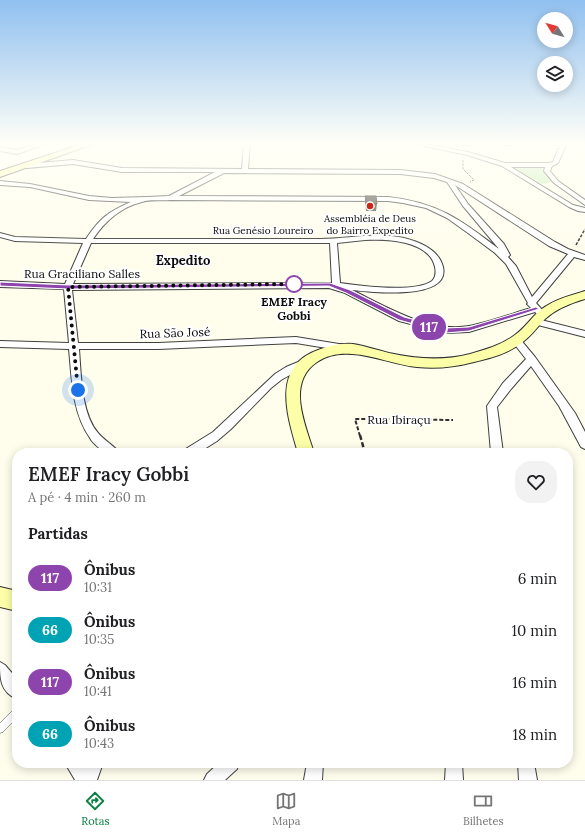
<!DOCTYPE html>
<html lang="pt">
<meta charset="utf-8">
<style>
body{margin:0;font-family:Lora,serif;background:#f2f2f2;color:#202124;height:100vh;display:flex;flex-direction:column;font-size:15px;white-space:nowrap}
*{box-sizing:border-box;margin:0}
p{font-size:13px;color:#757577}
.icon{flex:none;width:22px;height:22px;fill:none;stroke:currentColor;stroke-width:2;stroke-linecap:round;stroke-linejoin:round}
.map{position:relative;flex:1;overflow:hidden}
.details{position:absolute;left:12px;top:448px;width:561px;height:320px;display:flex;flex-direction:column;background:#fff;border-radius:16px;box-shadow:0 2px 10px #0003}
.details>*{flex:none}
.badge{padding:0 8px;border-radius:13px;font-size:14px;line-height:26px}
.needle{width:26px;rotate:307deg}
.tools{position:absolute;left:537px;top:12px;display:grid;gap:8px}
.tools a{display:grid;place-items:center;width:36px;height:36px;border-radius:50%;background:#fff;box-shadow:0 2px 10px #0003;font-size:20px}
.you{position:absolute;width:20px;height:20px;margin:-10px;border:3px solid #fff;border-radius:50%;background:#1a73e8;box-shadow:0 0 0 6px #1a73e833}
.map>.badge{position:absolute;translate:-50% -50%;box-shadow:0 0 0 2px #fff}
h2{padding:0 16px;font-size:15px;line-height:36px}
.round{display:grid;place-items:center;flex:none;width:42px;height:42px;border-radius:16px;background:#f2f2f2}
.head{display:flex;align-items:center;justify-content:space-between;height:68px;padding:0 16px}
h1{font-size:19px;font-weight:600;line-height:30px}
ul{padding:0;list-style:none}
li{display:flex;align-items:center;gap:12px;height:52px;padding:0 16px}
li div{flex:1}
li b{display:block;font-size:15px}
li em{font-style:normal}
li .badge{min-width:44px;font-weight:700;text-align:center}
.dock{display:flex;justify-content:space-around;align-items:center;height:56px;border-top:1px solid #e0e0e0;background:#fff;font-size:11px;color:#757577}
.dock a{display:grid;justify-items:center;gap:2px}
.dock .active{color:#0b8043}
.map>svg:first-child{display:block}
</style>
<div class="map">
<svg width="585" height="780" viewBox="0 0 585 780">
<rect width="100%" height="100%" fill="#fffeed"/>
<path fill="#c9edb3" d="M540,166l7,11 6,5 -11,2 -30,-17z"/>
<g fill="none" stroke-linecap="round" stroke-linejoin="round">
<g stroke="#404040" stroke-width="1">
<path id="lane" d="M17,708v10l-14,14 -3,1v-10l14,-14z"/>
</g>
<g stroke="#404040" stroke-width="2">
<g id="street">
<path d="M40,143h8l-31,11 -17,-3v-4l17,3z"/>
<path d="M244,143h6l-2,26 152,1 35,4 28,10 92,58 13,7 17,6v5l-11,-3 -38,46 11,12 -1,2h-6l-5,-5 -66,20 -23,1 -47,-12 -54,-28 -16,-5 -257,2 6,53h80l138,-6 49,8 5,3 -5,3 -49,-8 -138,6h-79c2,25 2,64 19,84 5,6 13,11 19,17l2,3h-14c-5,-5 -12,-9 -15,-15 -18,-26 -18,-58 -21,-89l-69,-2v-6l69,2 -5,-54 -64,-2v-6l65,3 18,-41 -68,-2 -15,-4v-4l15,4 71,2c14,-21 22,-27 45,-37l-42,-2 -59,-13 -30,-2v-4l30,3 59,12 23,2 35,-1 22,-1 46,-24h-93l-49,-8 -46,4 -3,-2 3,-2 46,-4 49,8 120,1zM224,173l176,1 34,4 13,4 16,24 36,43c-38,-29 -62,-47 -111,-52l-209,-1zM455,185l94,61 19,8 -36,43 -16,-31 -8,-9 2,-2 -6,-11 -36,-40zM170,200l218,1 15,2 23,5 21,10 21,15 27,20 11,11 22,39 -1,1 4,4c-20,6 -41,14 -62,18 -40,7 -82,-19 -117,-36 18,2 99,11 91,-23 -4,-17 -23,-25 -39,-29 -29,-6 -56,1 -84,1 -76,0 -151,0 -227,0 12,-18 28,-32 49,-37 8,-3 19,-1 28,-2zM365,240c21,-1 64,0 70,27 1,5 1,10 -3,14 -17,12 -71,5 -92,2l-3,-40zM91,243h239l2,40 -259,1z"/>
<path d="M410,143h10l48,9 37,11h43l5,-1 7,-17h-99l-3,-2h109l-9,20 -6,3 -2,5 8,10 27,19v5l-31,-22 -10,-12 1,-4h-34l62,38 12,3v4l-7,-1 -9,-4 -67,-41 -35,-11z"/>
<path d="M537,319l48,12v6l-51,-13 -1,-2 1,-2z"/>
<path d="M517,338l3,1 15,18 40,56 10,19v17l-4,-2 -22,-41 -28,-40 -20,23 -14,18 6,46h-12l-4,-47 16,-23 23,-24 -14,-18z"/>
<path d="M303,360l5,4 -2,2 -25,14 -10,8 -40,41 -14,12 -19,12h-16l2,-3 29,-18 62,-58 11,-7z"/>
<path d="M0,662l5,3 12,14v20c-17,-7 -17,-21 -17,-37z"/>
<path d="M65,763h18l2,3 2,-3h16l-6,17h-22z"/>
<path d="M219,763h20l-2,6 -12,11h-21l3,-6z"/>
<path d="M307,763h16l-1,17h-18z"/>
<path d="M446,763h16l1,17h-18z"/>
<path d="M518,763h16l3,17h-18z"/>
</g>
</g>
<g stroke="#2f2f2f" stroke-width="2">
<g id="secondary">
<path d="M85,143h11l-96,34v-6z"/>
<path d="M585,291v8c-14,4 -29,10 -40,20 -7,7 -13,16 -21,22 -14,12 -33,17 -50,21 -19,5 -37,7 -57,5 -22,-2 -43,-12 -65,-13 -12,-1 -25,1 -35,8 -31,21 -12,62 -3,91h-16c-10,-35 -28,-86 20,-103 11,-4 23,-7 35,-6 12,2 24,6 36,9 27,6 54,8 81,1 14,-4 29,-8 42,-17 10,-6 16,-15 24,-23 13,-13 32,-18 49,-23z"/>
<path d="M0,587l17,4v20l-17,-4z"/>
</g>
</g>
<path stroke="#2f2f2f" stroke-width="1" stroke-dasharray="2.5 1" stroke-linecap="butt" d="M463,160v9l11,11 -4,2"/>
<path stroke="#2f2f2f" stroke-width="1.5" stroke-dasharray="3 1.5" stroke-linecap="butt" d="M576,245l9,-16"/>
<path stroke="#2f2f2f" stroke-width="2" stroke-dasharray="4 2" stroke-linecap="butt" d="M360,436l-5,-17 98,1"/>
<path stroke="#2f2f2f" stroke-width="2.5" stroke-dasharray="5 2.5" stroke-linecap="butt" d="M360,435l5,18"/>
<use href="#lane" fill="#fff" fill-rule="evenodd"/>
<use href="#street" fill="#fff" fill-rule="evenodd"/>
<use href="#secondary" fill="#fdffa8" fill-rule="evenodd"/>
</g>
<path fill="#4a453e" d="M365,196l12,8 -1,7h-10l-1,-9z"/>
<path fill="#565048" stroke="#3c3832" d="M365,196h11l1,8h-10z"/>
<linearGradient id="sky" x2="0" y2="1"><stop stop-color="#90c0f0"/><stop offset="0.57" stop-color="#fffff7"/><stop offset="1" stop-color="#fffff7" stop-opacity="0"/></linearGradient>
<rect width="585" height="252" fill="url(#sky)"/>
<path fill="#8e44ad" stroke="#fff" d="M0,282l68,3 262,-2 20,7 54,27 42,11 23,-1 67,-20 3,2 -70,22 -23,2 -47,-13 -53,-27 -17,-7 -261,3 -68,-3z"/>
<g fill="none" stroke-linecap="round" stroke-linejoin="round">
<path stroke="#0d0d0d" stroke-width="4" stroke-dasharray="0 7.2" d="M78,390l-10,-103 226,-3"/>
</g>
<circle fill="#c92819" stroke="#fff" stroke-width="1.5" cx="370" cy="206" r="4"/>
<circle fill="#fff" stroke="#8e44ad" stroke-width="2" cx="294" cy="284" r="8"/>
<g text-anchor="middle" stroke-width="4" stroke-linejoin="round" paint-order="stroke">
<g font-size="10" fill="#0d0d0d" stroke="#fff">
<text x="370" y="222">Assembléia de Deus<tspan x="370" dy="12">do Bairro Expedito</tspan></text>
</g>
<g font-size="10" fill="#0d0d0d" stroke="#fff">
<text x="263" y="234">Rua Genésio Loureiro</text>
</g>
<g font-size="12" fill="#0d0d0d" stroke="#fff">
<text x="82" y="278">Rua Graciliano Salles</text>
<text transform="translate(175 333) rotate(-2)" y="4">Rua São José</text>
<text x="399" y="424">Rua Ibiraçu</text>
</g>
<g font-size="12" font-weight="bold" fill="#0d0d0d" stroke="#fff">
<text x="294" y="306">EMEF Iracy<tspan x="294" dy="14">Gobbi</tspan></text>
</g>
<g font-size="13" font-weight="bold" fill="#0d0d0d" stroke="#fff">
<text x="183" y="265">Expedito</text>
</g>
</g>
</svg>
<div class="tools">
<a><svg class="needle" viewBox="-14 -14 28 28"><path d="M0-13l5 13h-10z" fill="#e53935"/><path d="M0 13l5-13h-10z" fill="#757577"/></svg></a>
<a><svg class="icon" aria-label="layers" viewBox="0 0 24 24"><path d="M12 4l9 5-9 5-9-5zM3 14l9 5 9-5"/></svg></a>
</div>
<div class="you" style="left:78px;top:390px"></div>
<b class="badge" style="left:429px;top:327px;background:#8e44ad;color:#fff">117</b>
<section class="details">
<div class="head"><div><h1>EMEF Iracy Gobbi</h1><p>A pé · 4 min · 260 m</p></div><a class="round"><svg class="icon" aria-label="heart" viewBox="0 0 24 24"><path d="M12 20l-8-8c-3-5 5-10 8-4 3-6 11-1 8 4z"/></svg></a></div>
<h2>Partidas</h2>
<ul>
<li><span class="badge" style="background:#8e44ad;color:#fff">117</span><div><b>Ônibus</b><p>10:31</p></div><em>6 min</em></li>
<li><span class="badge" style="background:#00a3b4;color:#fff">66</span><div><b>Ônibus</b><p>10:35</p></div><em>10 min</em></li>
<li><span class="badge" style="background:#8e44ad;color:#fff">117</span><div><b>Ônibus</b><p>10:41</p></div><em>16 min</em></li>
<li><span class="badge" style="background:#00a3b4;color:#fff">66</span><div><b>Ônibus</b><p>10:43</p></div><em>18 min</em></li>
</ul>
</section>
</div>
<nav class="dock">
<a class="active"><svg class="icon" aria-label="directions" viewBox="0 0 24 24"><path d="M12 3l9 9-9 9-9-9zM9 14v-3h6M13 9l2 2-2 2"/></svg>Rotas</a>
<a><svg class="icon" aria-label="map" viewBox="0 0 24 24"><path d="M3 6l6-2 6 2 6-2v14l-6 2-6-2-6 2zM9 4v14M15 6v14"/></svg>Mapa</a>
<a><svg class="icon" aria-label="tickets" viewBox="0 0 24 24"><path d="M3 7h18v10H3zM15 7v10"/></svg>Bilhetes</a>
</nav>
